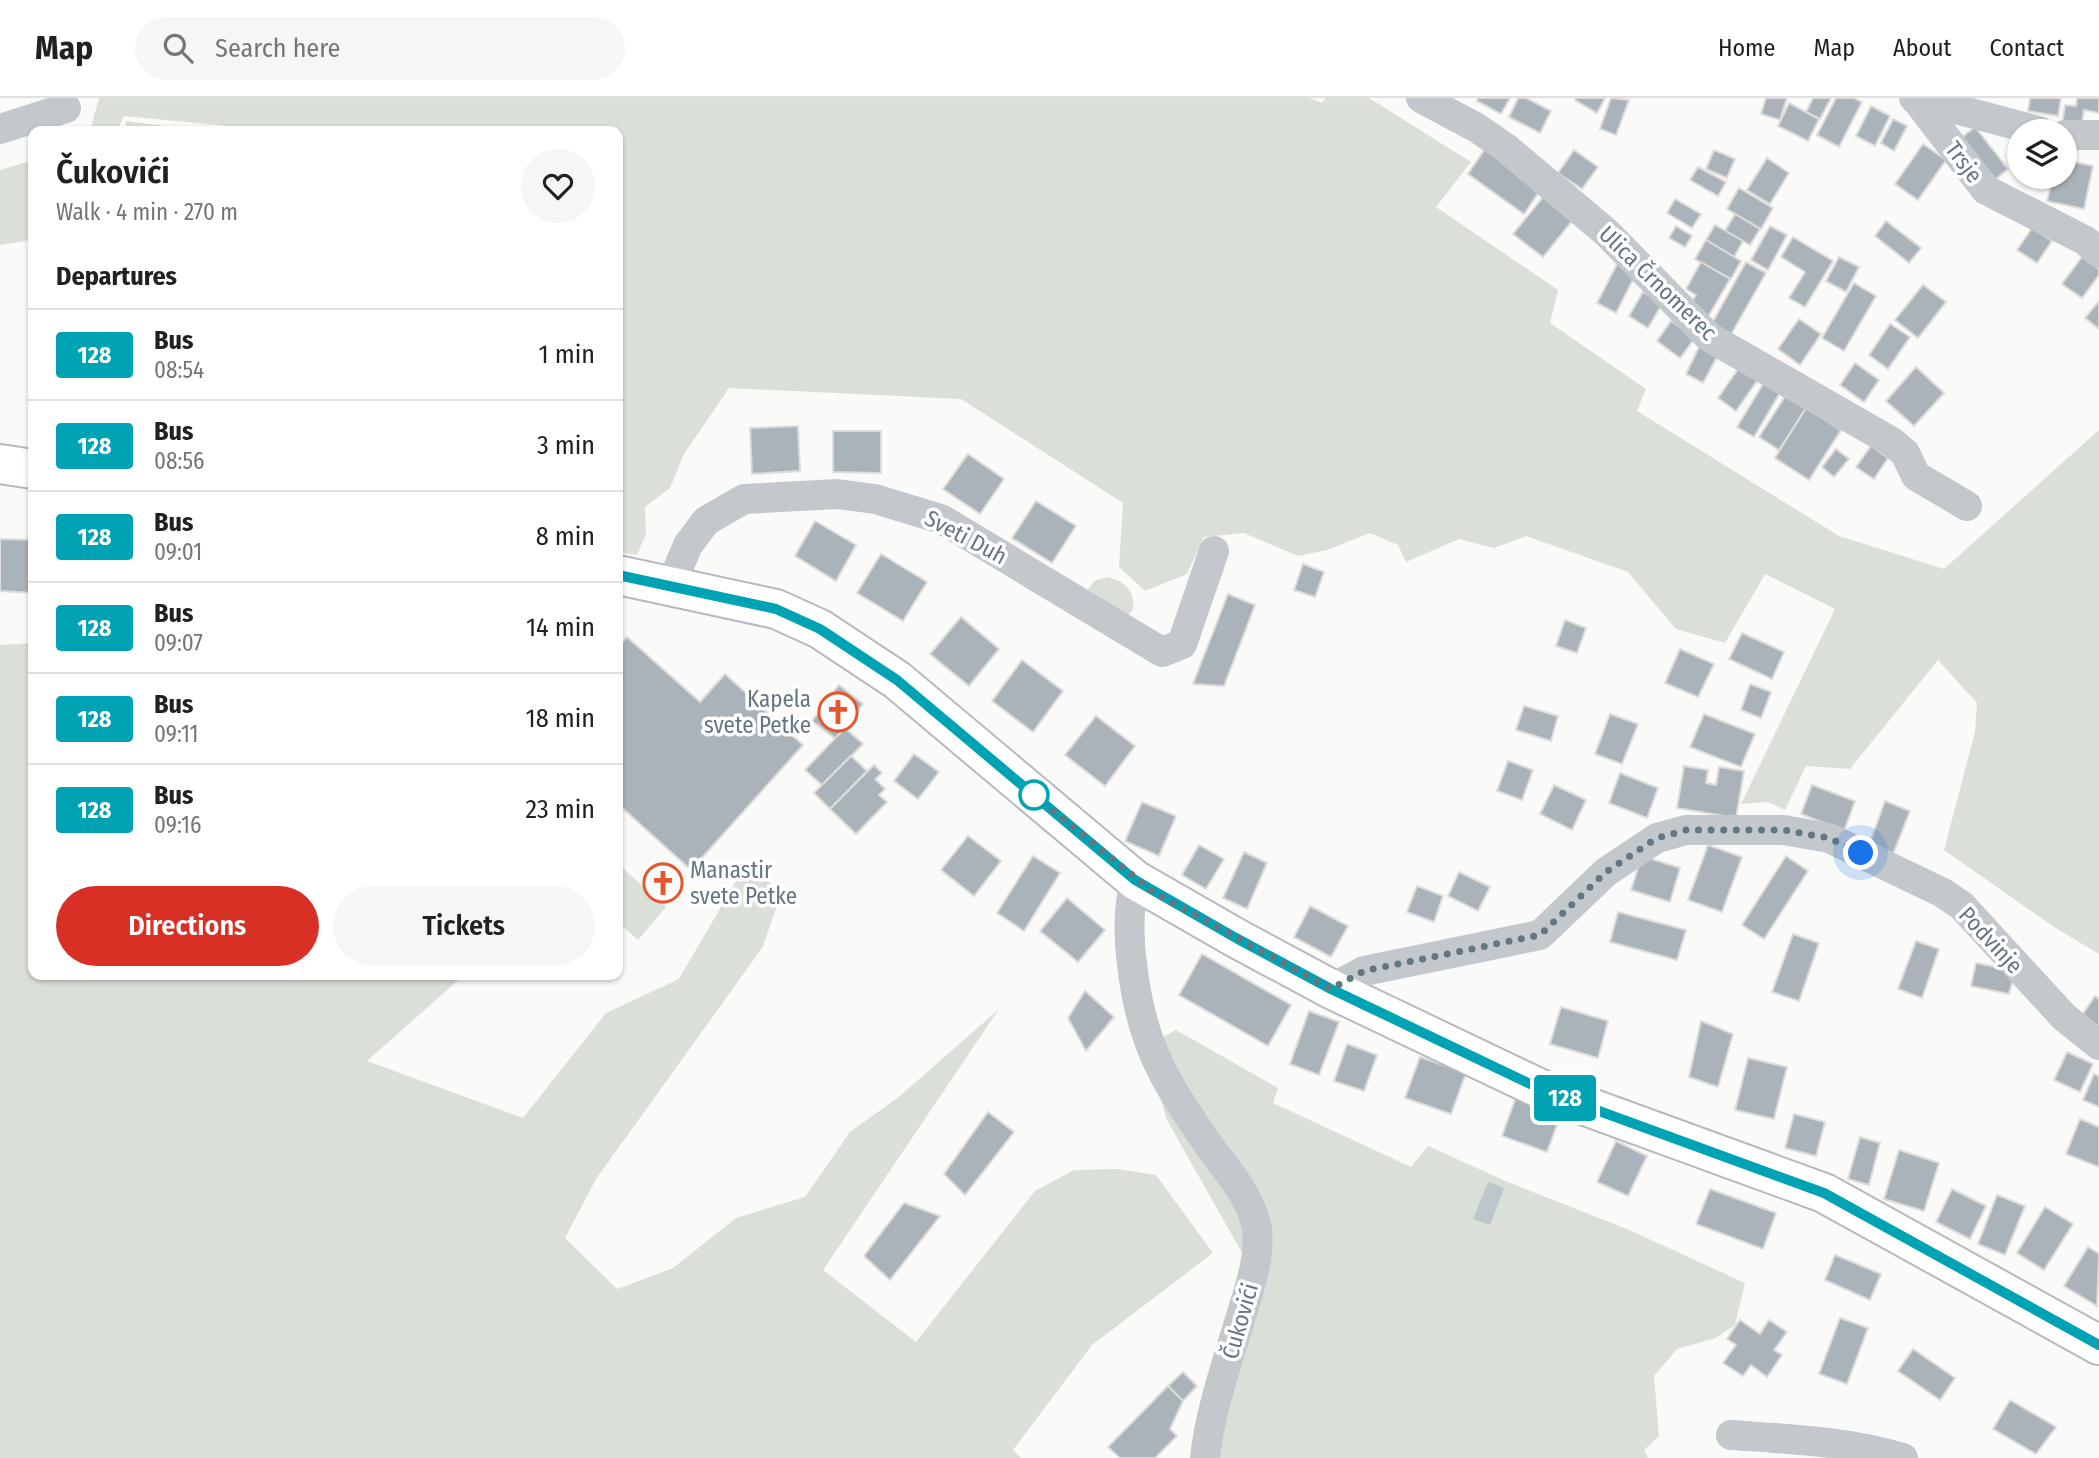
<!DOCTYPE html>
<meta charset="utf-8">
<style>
body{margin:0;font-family:"Fira Sans Condensed",sans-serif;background:#f6f6f6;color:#202124;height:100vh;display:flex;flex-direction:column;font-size:26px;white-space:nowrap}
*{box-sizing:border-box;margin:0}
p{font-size:23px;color:#757577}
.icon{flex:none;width:38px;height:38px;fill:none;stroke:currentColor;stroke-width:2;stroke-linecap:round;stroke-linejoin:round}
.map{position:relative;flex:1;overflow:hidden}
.sheet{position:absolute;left:28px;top:28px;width:595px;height:854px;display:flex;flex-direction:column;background:#fff;border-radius:14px;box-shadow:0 2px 5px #0004}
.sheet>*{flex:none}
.badge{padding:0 14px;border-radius:5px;font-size:24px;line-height:46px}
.buttons{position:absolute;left:2007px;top:21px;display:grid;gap:14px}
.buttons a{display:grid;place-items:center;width:70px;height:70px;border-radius:50%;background:#fff;box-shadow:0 2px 5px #0004;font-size:35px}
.you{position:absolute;width:35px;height:35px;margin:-18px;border:5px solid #fff;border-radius:50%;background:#1a73e8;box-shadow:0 0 0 10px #1a73e833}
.map>.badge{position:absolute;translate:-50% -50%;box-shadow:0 0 0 4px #fff}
h2{padding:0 28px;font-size:26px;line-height:63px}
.round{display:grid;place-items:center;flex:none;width:74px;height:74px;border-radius:37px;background:#f6f6f6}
.head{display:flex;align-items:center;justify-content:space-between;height:119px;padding:0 28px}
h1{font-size:33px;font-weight:600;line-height:52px}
.cta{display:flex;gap:14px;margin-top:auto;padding:14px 28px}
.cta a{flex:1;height:80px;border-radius:42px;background:#d93025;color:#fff;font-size:28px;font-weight:600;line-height:80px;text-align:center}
.cta a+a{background:#f6f6f6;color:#202124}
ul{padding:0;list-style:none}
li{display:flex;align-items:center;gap:21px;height:91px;padding:0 28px;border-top:2px solid #e0e0e0}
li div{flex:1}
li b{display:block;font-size:26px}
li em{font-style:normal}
li .badge{min-width:77px;font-weight:700;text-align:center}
header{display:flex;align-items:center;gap:42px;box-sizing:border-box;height:98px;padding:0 35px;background:#fff;border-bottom:2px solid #e0e0e0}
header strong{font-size:33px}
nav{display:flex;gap:38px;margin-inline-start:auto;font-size:24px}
.search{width:490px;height:63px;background:#f6f6f6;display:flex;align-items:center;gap:18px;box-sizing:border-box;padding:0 24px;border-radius:38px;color:#757577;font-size:26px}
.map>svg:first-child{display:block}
</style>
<header>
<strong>Map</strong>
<div class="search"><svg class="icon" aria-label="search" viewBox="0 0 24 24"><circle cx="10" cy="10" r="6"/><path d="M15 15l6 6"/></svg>Search here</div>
<nav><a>Home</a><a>Map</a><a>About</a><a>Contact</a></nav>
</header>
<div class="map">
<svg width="2099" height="1360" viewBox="0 0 2099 1360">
<rect width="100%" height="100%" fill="#fafaf8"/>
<g fill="#dadfd7">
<path d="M99,0h1211l12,5 4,-5h43l102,64 -35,45 122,83 -8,33 96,66 -9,22 202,125 105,33 155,-139v524l-45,-27 -110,-77 31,-118 2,-29 -39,-43 -88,109 -44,-3 -21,44 -17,-8 -27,2 94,-195 -70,-35 -40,69 -49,-14 -48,-57 -102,-36 -32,12 -35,-9 -53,23 -8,-17 -28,-12 -43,17 -29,6 -54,-23 -40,4 -17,37 -42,17 -26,-24 4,-64 -162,-104 -232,-11 -45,66 -14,34 -25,19 1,27 -9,21 -19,-3v-421h-340l-154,-15 -7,15h-27z"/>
<path d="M126,23l76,10h-77z"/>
<path d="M33,62v73l-7,8 -26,4v-75z"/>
<path d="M1107,479c18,4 28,14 26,32l-8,10 -40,-25 9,-13z"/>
<path d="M33,545v332h431l-97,86 156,57 83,-105 73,-34 67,-115 36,28 -20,56 -166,231 -31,59 52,51 56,-21 63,-50 69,-21 45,-65 50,-36 99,-87 -176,261 93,72 119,-151 39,-21 43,-1 39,6 57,78 -121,92 -79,105 8,8h-1021v-813z"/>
<path d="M618,766l48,43 -28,33 -20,-18z"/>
<path d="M1176,932l102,58 -5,15 138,64 17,-21 82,37 117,46 118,54 -10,42 -19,13 -39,11 -23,27 5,60 -15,14 4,8h-429l4,-68 36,-107 -92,-163 -22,-73z"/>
</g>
<path fill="#bbc7cb" d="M1488,1084l16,6 -14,37 -17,-6z"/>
<g fill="#aab3b9" stroke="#dcdcda" stroke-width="2">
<path d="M1478,0h32l-9,16 -24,-13z"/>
<path d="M1518,0h8l25,13 -11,22 -31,-16z"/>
<path d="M1576,0h29l-8,15 -22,-13z"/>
<path d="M1611,0l18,2 -13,35 -16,-6z"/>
<path d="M1766,0h21l-7,22 -19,-6z"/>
<path d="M1813,0h18l-11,21 -14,-7z"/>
<path d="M1836,0h18l8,4 -23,45 -22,-12z"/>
<path d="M2030,0h31l-3,18 -30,-5z"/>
<path d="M2077,0h22v15l-15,-3 -3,18 -19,-3 3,-20 11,1z"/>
<path d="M1789,5l30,16 -11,22 -30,-15z"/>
<path d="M1871,8l19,10 -15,30 -19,-10z"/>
<path d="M1893,21l14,7 -13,25 -13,-8z"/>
<path d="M1975,29l33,42 -21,17 -33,-42z"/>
<path d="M1923,46l23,16 -28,40 -23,-16z"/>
<path d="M1487,48l56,40 -19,28 -56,-40z"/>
<path d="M1574,52l24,17 -16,22 -24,-16z"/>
<path d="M1714,52l21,9 -8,19 -21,-9z"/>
<path d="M1767,60l22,15 -19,31 -23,-14z"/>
<path d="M2065,62l28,6 -9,43 -37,-8 6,-24h12z"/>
<path d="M1698,69l28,15 -8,14 -28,-16z"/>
<path d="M1739,90l34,20 -12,21 -34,-20z"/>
<path d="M1548,93l29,24 -34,42 -30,-23z"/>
<path d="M1675,101l26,15 -9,14 -25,-15z"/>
<path d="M1735,116l25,15 -10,16 -25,-14z"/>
<path d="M1886,123l35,27 -12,15 -34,-27z"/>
<path d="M1715,127l28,16 -9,16 -28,-17z"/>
<path d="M1676,128l16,10 -7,11 -16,-9z"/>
<path d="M1770,128l17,9 -19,35 -17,-10z"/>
<path d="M2032,130l20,13 -15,22 -20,-13z"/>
<path d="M1793,139l40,24 -28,46 -16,-9 16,-26 -24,-15z"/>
<path d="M1706,142l35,21 -10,18 -36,-20z"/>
<path d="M1839,159l20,10 -13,25 -20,-11z"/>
<path d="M2082,159l17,12v6l-17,23 -20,-14z"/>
<path d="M1701,164l29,17 -25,43 -19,-11 10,-16 -10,-6z"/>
<path d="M1746,164l20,11 -37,65 -19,-11z"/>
<path d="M1617,166l19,10 -20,39 -19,-10z"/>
<path d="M1854,185l22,13 -32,55 -22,-13z"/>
<path d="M1923,187l23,17 -28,36 -23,-18z"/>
<path d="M1643,194l19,12 -14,24 -19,-12z"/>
<path d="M2099,203v28l-14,-11z"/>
<path d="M1799,221l22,15 -21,31 -22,-16z"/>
<path d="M1671,223l24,17 -15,20 -23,-17z"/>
<path d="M1890,226l20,13 -22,32 -19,-14z"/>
<path d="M1700,247l18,10 -15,28 -17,-9z"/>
<path d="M1855,265l24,17 -15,22 -24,-17z"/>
<path d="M1741,267l18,13 -23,33 -18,-13z"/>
<path d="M1916,269l28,26 -30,33 -28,-25z"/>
<path d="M1765,283l16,10 -27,46 -17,-10z"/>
<path d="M1786,297l20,13 -27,42 -20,-13z"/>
<path d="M1806,310l35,22 -32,50 -34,-22z"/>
<path d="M798,328l2,45 -48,3 -2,-46z"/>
<path d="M833,333h48v42l-48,-1z"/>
<path d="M1871,348l17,12 -14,21 -18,-12z"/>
<path d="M1836,351l13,10 -15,18 -12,-10z"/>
<path d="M968,356l36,25 -24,35 -37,-25z"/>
<path d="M1036,403l40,25 -24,37 -40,-25z"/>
<path d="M815,423l41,24 -20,36 -41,-25z"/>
<path d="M0,441l33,1v53l-33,-2z"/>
<path d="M881,456l46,28 -24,39 -46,-28z"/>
<path d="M1303,466l21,8 -9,25 -21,-7z"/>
<path d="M1228,496l27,11 -31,81 -31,-2z"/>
<path d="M961,519l38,32 -30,37 -39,-32z"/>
<path d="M1565,522l21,8 -9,25 -21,-7z"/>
<path d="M1742,535l42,19 -12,27 -43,-20z"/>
<path d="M627,539l73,65 25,-28 78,71 -112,125 -73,-66v-157z"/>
<path d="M1680,551l34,15 -16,33 -33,-14z"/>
<path d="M1022,562l41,31 -30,41 -41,-31z"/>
<path d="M1750,586l21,8 -10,26 -20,-8z"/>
<path d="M839,587l24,19 -27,35 -24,-18z"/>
<path d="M1524,608l34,10 -7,25 -35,-11z"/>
<path d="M1610,616l28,10 -16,40 -27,-10z"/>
<path d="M1704,616l51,20 -14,33 -51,-20z"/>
<path d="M1096,618l39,30 -30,40 -40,-31z"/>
<path d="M845,630l18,16 -41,41 -17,-15z"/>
<path d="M914,656l25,18 -21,27 -24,-18z"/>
<path d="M851,658l16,15 -37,38 -16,-16z"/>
<path d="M1508,663l25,9 -11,30 -25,-9z"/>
<path d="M874,667l8,8 -7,6 10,10 -6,6 8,7 -31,32 -26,-25z"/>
<path d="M1684,668l24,4 -2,13 10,2 3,-18 25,4 -8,47 -59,-10z"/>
<path d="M1620,675l38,15 -11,30 -38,-15z"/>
<path d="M1554,687l32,15 -14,30 -32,-16z"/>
<path d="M1812,687l43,16 -11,30 -43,-17z"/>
<path d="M1885,703l25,10 -17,43 -24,-9z"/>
<path d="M1142,704l34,14 -17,40 -34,-15z"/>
<path d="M968,738l33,25 -27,35 -33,-26z"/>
<path d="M1199,747l25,14 -18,30 -24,-14z"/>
<path d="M1708,747l34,12 -20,55 -34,-12z"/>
<path d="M1244,754l23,11 -20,46 -24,-11z"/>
<path d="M1033,758l27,17 -36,58 -27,-18z"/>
<path d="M1642,758l38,12 -10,34 -39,-12z"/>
<path d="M1786,758l22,15 -44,68 -22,-14z"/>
<path d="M1459,774l31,15 -12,24 -30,-15z"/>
<path d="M1417,788l26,10 -9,26 -27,-10z"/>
<path d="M1067,800l38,32 -27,32 -38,-31z"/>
<path d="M1310,808l38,20 -17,31 -37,-20z"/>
<path d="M1618,814l68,18 -9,30 -67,-18z"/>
<path d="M1793,836l26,9 -20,58 -27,-9z"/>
<path d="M1916,843l23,8 -17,49 -24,-9z"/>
<path d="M1202,856l89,51 -23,41 -89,-51z"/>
<path d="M1976,865l39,8 -6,23 -38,-8z"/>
<path d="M1085,893l29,26 -28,34 -18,-33z"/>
<path d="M2095,898l4,3v33l-19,-14z"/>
<path d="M1561,909l47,14 -10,37 -48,-14z"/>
<path d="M1309,913l30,11 -20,53 -29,-11z"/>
<path d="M1701,923l32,13 -15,53 -29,-10z"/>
<path d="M1347,946l30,11 -13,36 -30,-10z"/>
<path d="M2067,954l26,12 -13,28 -26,-12z"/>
<path d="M1420,959l46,16 -15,41 -46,-16z"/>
<path d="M1748,960l39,9 -13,52 -39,-9z"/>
<path d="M2094,976l5,2v31l-16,-7z"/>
<path d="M1516,999l45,17 -14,38 -45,-16z"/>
<path d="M988,1014l26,20 -49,63 -21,-21z"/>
<path d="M1794,1016l31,8 -9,34 -31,-8z"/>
<path d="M2080,1021l19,8v40l-33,-13z"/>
<path d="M1860,1039l20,6 -11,42 -21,-6z"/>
<path d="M1616,1043l31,15 -19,40 -31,-14z"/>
<path d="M1899,1052l40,13 -15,48 -40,-12z"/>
<path d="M1710,1091l66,24 -13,36 -67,-25z"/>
<path d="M1952,1091l34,17 -16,33 -34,-17z"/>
<path d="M1997,1097l28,11 -20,49 -27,-11z"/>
<path d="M904,1105l36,13 -50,64 -26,-24z"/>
<path d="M2045,1109l28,17 -29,46 -27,-17z"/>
<path d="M2088,1149l11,7 -2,52 -33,-20z"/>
<path d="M1835,1157l46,19 -11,26 -45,-20z"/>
<path d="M1840,1220l28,10 -21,56 -28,-10z"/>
<path d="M1740,1222l20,14 9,-14 18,12 -13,18 8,5 -15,22 -16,-12 -8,11 -20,-13 13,-18 -9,-6z"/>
<path d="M1913,1251l42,29 -15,22 -42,-29z"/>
<path d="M1183,1274l14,14 -14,15 -15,-15z"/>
<path d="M1168,1288l15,15 -13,28 7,7 -22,22h-35l-12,-11z"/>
<path d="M2010,1302l46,27 -20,27 -43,-25z"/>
</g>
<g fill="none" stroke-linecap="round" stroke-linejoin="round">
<g stroke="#b5babe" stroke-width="42">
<g id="major">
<path d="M0,366l33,5"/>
<path d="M618,477l158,34 44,20 77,51 238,200 101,58 95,51 216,103 277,101 275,152"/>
</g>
</g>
<g stroke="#c3c8cc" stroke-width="30">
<path d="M1421,0l56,30 29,20 101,85 102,104 183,105 13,11 11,23 51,30"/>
<path d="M1914,0l125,33"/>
<path d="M1915,0l71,92 100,51 13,12"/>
<path d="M0,31l66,-21"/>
<path d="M2065,37h34"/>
<path d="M671,487l17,-40 18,-24 38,-22 93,-5 38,5 66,20 221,133 20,-8 32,-93"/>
<path d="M1135,782c-7,29 -7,55 -3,84 9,81 33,118 78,183 18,25 43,52 47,83 3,29 -7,56 -15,83 -13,43 -33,101 -37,145"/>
<path d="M1331,891l33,-18 176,-36 66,-63 51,-34 29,-8h98l45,8 114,55 19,13 102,111 35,28"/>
<path d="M1731,1337c58,4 116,6 172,23"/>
</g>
<use href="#major" stroke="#fff" stroke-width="38"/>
</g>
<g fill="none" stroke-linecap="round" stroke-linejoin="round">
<g stroke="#fff" stroke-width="16">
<path id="line" d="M618,477l158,34 44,20 77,51 238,200 101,58 95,51 216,103 277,101 275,152"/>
</g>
<use href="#line" stroke="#00a3b4" stroke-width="10"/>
<path stroke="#657683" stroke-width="7" stroke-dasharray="0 12.6" d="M1034,697l119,97 178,97 33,-18 176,-36 66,-63 51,-34 29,-8h98l45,8 32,15"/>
</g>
<defs>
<g id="church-ring" transform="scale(2.0125)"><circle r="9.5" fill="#fff" stroke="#e4572e" stroke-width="1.5"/><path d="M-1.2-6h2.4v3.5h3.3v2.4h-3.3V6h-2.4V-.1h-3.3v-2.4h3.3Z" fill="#e4572e"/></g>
</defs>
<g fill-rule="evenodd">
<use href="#church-ring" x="838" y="614"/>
<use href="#church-ring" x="663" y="785"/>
</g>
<circle fill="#fff" stroke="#00a3b4" stroke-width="3.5" cx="1034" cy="697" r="14"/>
<g text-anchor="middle" stroke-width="7" stroke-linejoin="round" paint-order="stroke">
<g font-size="23" fill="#657683" stroke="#fff">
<text transform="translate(1964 64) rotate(53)" y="8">Trsje</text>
<text transform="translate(1658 185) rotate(44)" y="8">Ulica Črnomerec</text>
<text transform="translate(966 439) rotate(28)" y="8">Sveti Duh</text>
<text transform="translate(1991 842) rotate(47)" y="8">Podvinje</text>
<text transform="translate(1240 1223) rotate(-74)" y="8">Čukovići</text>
</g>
<g font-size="23" fill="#657683" stroke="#fff" text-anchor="end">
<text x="811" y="609">Kapela<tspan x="811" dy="26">svete Petke</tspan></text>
<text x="690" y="780" text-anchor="start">Manastir<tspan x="690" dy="26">svete Petke</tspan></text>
</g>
</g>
</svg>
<div class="buttons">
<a><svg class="icon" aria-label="layers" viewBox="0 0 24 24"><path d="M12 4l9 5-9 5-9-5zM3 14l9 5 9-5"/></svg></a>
</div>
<div class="you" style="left:1861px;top:755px"></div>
<b class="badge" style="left:1565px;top:1000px;background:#00a3b4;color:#fff">128</b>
<section class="sheet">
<div class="head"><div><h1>Čukovići</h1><p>Walk · 4 min · 270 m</p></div><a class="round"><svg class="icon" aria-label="heart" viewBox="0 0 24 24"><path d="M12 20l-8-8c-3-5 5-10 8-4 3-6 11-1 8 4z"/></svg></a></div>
<h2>Departures</h2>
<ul>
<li><span class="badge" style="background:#00a3b4;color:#fff">128</span><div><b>Bus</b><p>08:54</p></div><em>1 min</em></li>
<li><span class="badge" style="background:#00a3b4;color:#fff">128</span><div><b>Bus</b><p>08:56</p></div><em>3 min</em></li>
<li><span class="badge" style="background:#00a3b4;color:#fff">128</span><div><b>Bus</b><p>09:01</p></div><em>8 min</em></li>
<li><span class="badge" style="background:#00a3b4;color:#fff">128</span><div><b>Bus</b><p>09:07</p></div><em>14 min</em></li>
<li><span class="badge" style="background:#00a3b4;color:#fff">128</span><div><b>Bus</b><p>09:11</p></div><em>18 min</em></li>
<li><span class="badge" style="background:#00a3b4;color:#fff">128</span><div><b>Bus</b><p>09:16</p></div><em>23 min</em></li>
</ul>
<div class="cta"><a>Directions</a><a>Tickets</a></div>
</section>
</div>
